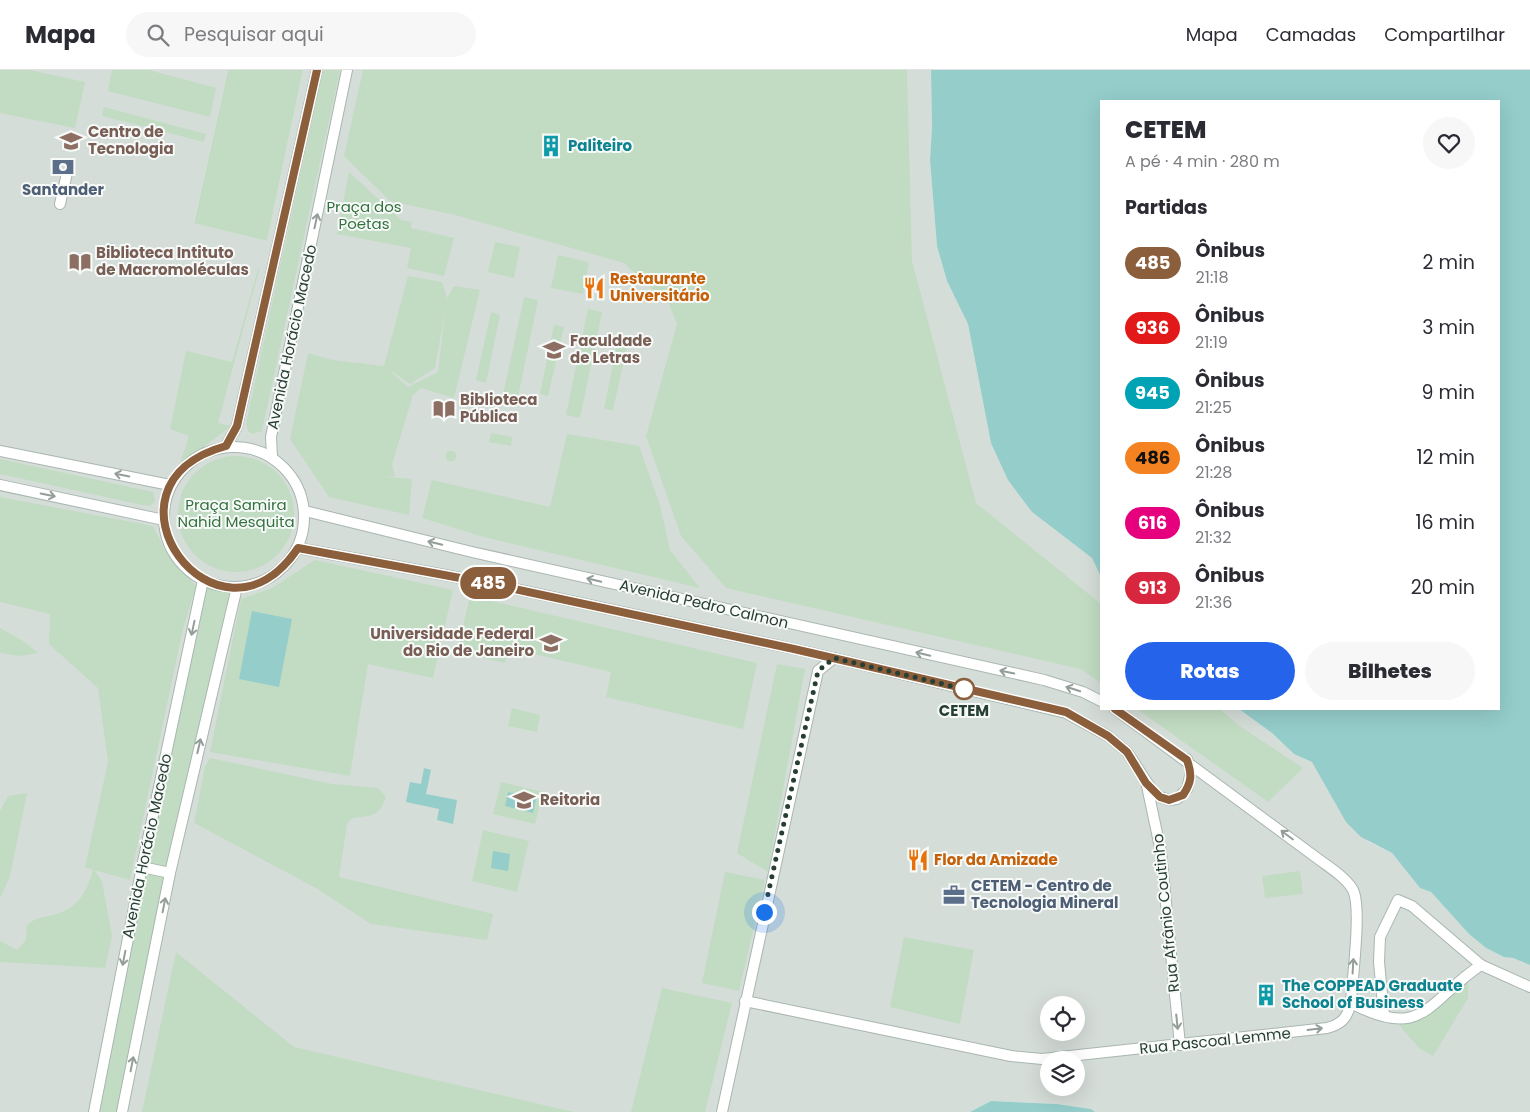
<!DOCTYPE html>
<html lang="pt">
<meta charset="utf-8">
<style>
body{margin:0;font-family:Poppins,sans-serif;background:#f7f7f7;color:#2b2b33;height:100vh;display:flex;flex-direction:column;font-size:19px;white-space:nowrap}
*{box-sizing:border-box;margin:0}
p{font-size:16px;color:#7c7c81}
.icon{flex:none;width:28px;height:28px;fill:none;stroke:currentColor;stroke-width:2;stroke-linecap:round;stroke-linejoin:round}
.map{position:relative;flex:1;overflow:hidden}
.details{position:absolute;left:1100px;top:30px;width:400px;height:610px;display:flex;flex-direction:column;background:#fff;border-radius:0px;box-shadow:0 5px 20px #0002}
.details>*{flex:none}
.badge{padding:0 10px;border-radius:16px;font-size:18px;line-height:32px}
.tools{position:absolute;left:1040px;top:926px;display:grid;gap:10px}
.tools a{display:grid;place-items:center;width:45px;height:45px;border-radius:50%;background:#fff;box-shadow:0 5px 20px #0002;font-size:25px}
.you{position:absolute;width:25px;height:25px;margin:-12px;border:4px solid #fff;border-radius:50%;background:#1a73e8;box-shadow:0 0 0 8px #1a73e833}
.map>.badge{position:absolute;translate:-50% -50%;box-shadow:0 0 0 2px #fff}
h2{padding:0 25px;font-size:19px;line-height:45px}
.round{display:grid;place-items:center;flex:none;width:52px;height:52px;border-radius:26px;background:#f7f7f7}
.overview{display:flex;align-items:center;justify-content:space-between;height:85px;padding:0 25px}
h1{font-size:24px;font-weight:800;line-height:38px}
.primary-button{display:flex;gap:10px;margin-top:auto;padding:10px 25px}
.primary-button a{flex:1;height:58px;border-radius:30px;background:#2563eb;color:#fff;font-size:20px;font-weight:800;line-height:58px;text-align:center}
.primary-button a+a{background:#f7f7f7;color:#2b2b33}
ul{padding:0;list-style:none}
li{display:flex;align-items:center;gap:15px;height:65px;padding:0 25px}
li div{flex:1}
li b{display:block;font-size:19px}
li em{font-style:normal}
li .badge{min-width:55px;font-weight:700;text-align:center}
header{display:flex;align-items:center;gap:30px;box-sizing:border-box;height:70px;padding:0 25px;background:#fff;border-bottom:1px solid #e1e1e2}
header strong{font-size:24px}
nav{display:flex;gap:28px;margin-inline-start:auto;font-size:18px}
.search{width:350px;height:45px;background:#f7f7f7;display:flex;align-items:center;gap:12px;box-sizing:border-box;padding:0 18px;border-radius:28px;color:#7c7c81;font-size:19px}
.map>svg:first-child{display:block}
</style>
<header>
<strong>Mapa</strong>
<div class="search"><svg class="icon" aria-label="search" viewBox="0 0 24 24"><circle cx="10" cy="10" r="6"/><path d="M15 15l6 6"/></svg>Pesquisar aqui</div>
<nav><a>Mapa</a><a>Camadas</a><a>Compartilhar</a></nav>
</header>
<div class="map">
<svg width="1530" height="1042" viewBox="0 0 1530 1042">
<rect width="100%" height="100%" fill="#e6eee9"/>
<path fill="#d5ddd8" fill-rule="evenodd" d="M0,0h228l-34,152 73,19 36,-171h628l1,57 -2,33 7,86 10,35 21,43 23,119 41,69 60,46 9,19v132h138l33,24 22,21 18,8 15,24 42,56 23,11 28,35 11,4 38,42 17,14 18,9 9,1 17,7v147h-435l-4,-3 -34,-5 -66,-3 -21,11h-970zM1049,935h27v27h-27zM1049,990h27v28h-27z"/>
<g fill="#c2dcc3" fill-rule="evenodd">
<path d="M0,0h30l55,12 -10,46 -75,-15z"/>
<path d="M112,0h37l67,18 -6,29 -102,-26z"/>
<path d="M228,0h75l-36,171 -73,-18z"/>
<path d="M323,0h17l-78,361 -10,3 -4,-3 -2,-8z"/>
<path d="M363,0h544l5,191 64,242 125,101v79l-20,-14 -355,-81 -45,-52 -35,-100 31,-112 -8,-20 -45,-41 -169,-48 -65,-14 -46,-45z"/>
<path d="M104,37l102,27 -2,8 -102,-26z"/>
<path d="M349,102l52,48 11,2 -1,6 43,10 -10,38 -37,-8 4,-20 -74,-14z"/>
<path d="M495,172l25,5 -6,31 -26,-6z"/>
<path d="M558,185l31,7 -6,32 -32,-6z"/>
<path d="M258,199l1,1 -41,153 13,3 -52,40 10,-30 -19,-7 16,-78 46,11z"/>
<path d="M408,206l34,6 5,16 7,-12 26,4 -26,108 -33,-10 -8,7 -21,69 3,12 -8,1 25,2 -3,36 -80,-18 -39,-58 18,-86 24,7 52,6zM445,242l-7,60 -30,15 -20,-18 22,15 25,-16z"/>
<path d="M524,227l14,3 -22,107 -15,-3z"/>
<path d="M588,239l14,3 -22,106 -14,-3z"/>
<path d="M491,242l9,3 -14,68 -10,-3z"/>
<path d="M554,255l10,2 -16,69 -8,-2z"/>
<path d="M618,269l10,3 -15,68 -9,-1z"/>
<path d="M491,363l21,4 -1,9 -22,-4z"/>
<path d="M567,364l72,12 21,59 10,45 30,38 -216,-51 -62,-19 10,-38 118,27z"/>
<circle cx="451" cy="386" r="5.5"/>
<circle cx="236" cy="444" r="58"/>
<path d="M0,389l153,33 2,9 -5,5 -8,-1 -142,-31z"/>
<path d="M0,427l153,29 14,28 29,32 -13,43 -53,251 -36,-10 8,11 10,55 -7,32 -105,-6v-21l17,9 9,-10 1,-15c9,-8 15,-7 26,-10 26,-7 33,-22 40,-45l-8,-3 23,-105 -10,-74 -49,-44 1,-30 -50,-12z"/>
<path d="M315,490l138,30 -20,88 -65,-14 -18,112 -140,-24 31,-153 31,-11z"/>
<path d="M203,510l17,6 17,1 -115,525h-28z"/>
<path d="M470,526l287,67 -14,66 -137,-32 5,-25 -103,-24 -3,15 -48,-11z"/>
<path d="M0,558l23,13 15,12 -18,3 -20,-3z"/>
<path d="M777,594l28,5 -37,203 -31,-19z"/>
<path d="M512,638l28,7 -3,17 -29,-6z"/>
<path d="M1137,639h83l18,16 65,43 -35,34z"/>
<path d="M210,688l122,26 46,4 8,9c-7,20 -15,19 -34,21l-5,6 -8,53 154,37 -6,26 -116,-16 -55,-36 -122,-65 11,-56z"/>
<path d="M501,712l42,10 -8,32 -42,-10z"/>
<path d="M27,723l-17,83 -10,22v-87l8,-15z"/>
<path d="M483,760l46,11 -12,51 -45,-11z"/>
<path d="M1300,801l3,23 -38,4 -3,-22z"/>
<path d="M725,802l40,8 -26,111 -37,-8z"/>
<path d="M904,867l70,13 -14,74 -70,-17z"/>
<path d="M176,882l118,95 280,65h-432z"/>
<path d="M1468,909v19l-35,58 -14,-8 -20,-23 30,-10z"/>
<path d="M662,918l70,15 -27,109h-74z"/>
</g>
<g fill="#94cdca">
<path d="M931,0h599v895l-17,-7 -9,-1 -18,-9 -17,-14 -38,-42 -11,-4 -28,-35 -31,-16 -15,-15 -34,-60 -18,-8 -22,-21 -33,-24h260v-608h-398v476l-9,-19 -60,-46 -24,-32 -17,-37 -23,-119 -21,-43 -10,-35 -7,-86 2,-33z"/>
<circle cx="110" cy="180" r="7"/>
<path d="M252,541l40,8 -13,68 -40,-8z"/>
<path d="M424,698l7,2 -5,24 31,6 -4,24 -16,-4 2,-11 -33,-7 4,-20 11,2z"/>
<path d="M508,722l28,7 -3,14 -28,-7z"/>
<path d="M493,781l17,3 -2,17 -17,-3z"/>
<path d="M991,1031l66,3 34,5 4,3h-125z"/>
</g>
<g fill="none" stroke-linecap="round" stroke-linejoin="round">
<g stroke="#a9b6af" stroke-width="12">
<g id="minor">
<path d="M60,134l7,-31"/>
<path d="M226,376l11,-20 80,-356"/>
<circle cx="234" cy="447" r="70"/>
<path d="M0,381l170,34"/>
<path d="M272,387l-1,-20 76,-367"/>
<path d="M0,415l164,35"/>
<path d="M305,441l167,41 572,128 39,12 18,9"/>
<path d="M298,478l185,34 325,70 258,61 42,23 19,16 25,38 8,7 9,3 8,-1 10,-10 4,-17 -4,-13"/>
<path d="M1147,716l14,66 19,193"/>
<path d="M142,797l28,6"/>
<path d="M745,931l266,55 31,3 285,-31c15,-4 20,-10 24,-25 1,-23 11,-95 2,-113 -7,-12 -21,-21 -32,-29l-206,-152"/>
<path d="M1351,933c73,39 77,-3 130,-38l49,22"/>
<path d="M1384,945l-5,-53 1,-25 18,-37 14,6 69,59"/>
<path d="M94,1042l48,-245 61,-287"/>
<path d="M122,1042l48,-239 67,-286"/>
<path d="M722,1042l96,-441 16,-13"/>
</g>
</g>
<use href="#minor" stroke="#fff" stroke-width="10"/>
</g>
<defs><path id="oneway-shaft" d="M-6 0H5M1.5-3L5.5 0L1.5 3" fill="none" stroke-width="1.6" stroke-linecap="round" stroke-linejoin="round" transform="scale(1.25)"/></defs>
<g stroke="#939e99">
<use href="#oneway-shaft" transform="translate(316 151) rotate(-78)"/>
<use href="#oneway-shaft" transform="translate(122 405) rotate(-169)"/>
<use href="#oneway-shaft" transform="translate(48 425) rotate(12)"/>
<use href="#oneway-shaft" transform="translate(435 473) rotate(-166)"/>
<use href="#oneway-shaft" transform="translate(594 510) rotate(-167)"/>
<use href="#oneway-shaft" transform="translate(193 558) rotate(102)"/>
<use href="#oneway-shaft" transform="translate(923 584) rotate(-167)"/>
<use href="#oneway-shaft" transform="translate(1007 602) rotate(-168)"/>
<use href="#oneway-shaft" transform="translate(1073 619) rotate(-162)"/>
<use href="#oneway-shaft" transform="translate(199 676) rotate(-77)"/>
<use href="#oneway-shaft" transform="translate(1287 765) rotate(-143)"/>
<use href="#oneway-shaft" transform="translate(164 835) rotate(-79)"/>
<use href="#oneway-shaft" transform="translate(124 888) rotate(101)"/>
<use href="#oneway-shaft" transform="translate(1353 896) rotate(-87)"/>
<use href="#oneway-shaft" transform="translate(1177 952) rotate(84)"/>
<use href="#oneway-shaft" transform="translate(1315 959) rotate(-7)"/>
<use href="#oneway-shaft" transform="translate(132 994) rotate(-79)"/>
</g>
<g fill="none" stroke-linecap="round" stroke-linejoin="round">
<g stroke="#fff" stroke-width="11">
<path id="line" d="M317,0l-80,356 -11,20c-142,39 -8,221 72,102l184,34 312,67 272,63 42,24 19,16 19,31 14,14 9,3 14,-5c9,-13 9,-21 4,-35l-72,-51"/>
</g>
<use href="#line" stroke="#8b5e3c" stroke-width="8"/>
<path stroke="#273e33" stroke-width="5" stroke-dasharray="0 9" d="M764,842l54,-241 16,-13 130,31"/>
</g>
<defs>
<g id="university-bare" transform="scale(1.725)"><path d="M0-5L7-2L0 1L-7-2ZM-4 1L0 2.5L4 1V4Q0 6-4 4Z" fill="#8d6e63" stroke="#f7faf8" stroke-width="2.5" paint-order="stroke"/></g>
<g id="building-bare" transform="scale(1.725)"><path d="M-4-6H4V6H1V3H-1V6H-4ZM-2.5-4.3h1.7v1.8h-1.7ZM.8-4.3h1.7v1.8H.8ZM-2.5-1h1.7V.8h-1.7ZM.8-1h1.7V.8H.8Z" fill="#0f9aa8" stroke="#f7faf8" stroke-width="2.5" paint-order="stroke"/></g>
<g id="bank-bare" transform="scale(1.725)"><path d="M-6-4H6V4H-6ZM0-2.3a2.3 2.3 0 1 0 0 4.6a2.3 2.3 0 1 0 0-4.6Z" fill="#5c6f8a" stroke="#f7faf8" stroke-width="2.5" paint-order="stroke"/></g>
<g id="library-bare" transform="scale(1.725)"><path d="M-6-4Q-3-5.5-.7-3.5V5Q-3 3-6 4ZM6-4Q3-5.5 .7-3.5V5Q3 3 6 4Z" fill="#8d6e63" stroke="#f7faf8" stroke-width="2.5" paint-order="stroke"/></g>
<g id="restaurant-bare" transform="scale(1.725)"><path d="M-5-6h1v4h1v-4h1v4h1v-4h1v5L-1.5 .5V6h-2V.5L-5-1ZM5-6V6H3V1.5H1.5Q1.5-4 5-6Z" fill="#e8710a" stroke="#f7faf8" stroke-width="2.5" paint-order="stroke"/></g>
<g id="office-bare" transform="scale(1.725)"><path d="M-6-3h4V-5.5h4V-3h4V5H-6ZM-1-4.5V-3h2v-1.5ZM-6 0V1H6V0Z" fill="#5c6f8a" stroke="#f7faf8" stroke-width="2.5" paint-order="stroke"/></g>
</defs>
<g fill-rule="evenodd">
<use href="#university-bare" x="71" y="71"/>
<use href="#building-bare" x="551" y="76"/>
<use href="#bank-bare" x="63" y="97"/>
<use href="#library-bare" x="80" y="192"/>
<use href="#restaurant-bare" x="594" y="218"/>
<use href="#university-bare" x="554" y="280"/>
<use href="#library-bare" x="444" y="339"/>
<use href="#university-bare" x="551" y="573"/>
<use href="#university-bare" x="524" y="730"/>
<use href="#restaurant-bare" x="918" y="790"/>
<use href="#office-bare" x="954" y="825"/>
<use href="#building-bare" x="1266" y="925"/>
</g>
<circle fill="#fff" stroke="#8b5e3c" stroke-width="2.5" cx="964" cy="619" r="10"/>
<g text-anchor="middle" stroke-width="4" stroke-linejoin="round" paint-order="stroke">
<g font-size="15" font-weight="bold" fill="#785e54" stroke="#f7faf8" text-anchor="start">
<text x="88" y="67">Centro de<tspan x="88" dy="17">Tecnologia</tspan></text>
<text x="96" y="188">Biblioteca Intituto<tspan x="96" dy="17">de Macromoléculas</tspan></text>
<text x="570" y="276">Faculdade<tspan x="570" dy="17">de Letras</tspan></text>
<text x="460" y="335">Biblioteca<tspan x="460" dy="17">Pública</tspan></text>
<text x="534" y="569" text-anchor="end">Universidade Federal<tspan x="534" dy="17">do Rio de Janeiro</tspan></text>
<text x="540" y="735">Reitoria</text>
</g>
<g font-size="15" font-weight="bold" fill="#0d838f" stroke="#f7faf8" text-anchor="start">
<text x="568" y="81">Paliteiro</text>
<text x="1282" y="921">The COPPEAD Graduate<tspan x="1282" dy="17">School of Business</tspan></text>
</g>
<g font-size="15" font-weight="bold" fill="#4e5e75" stroke="#f7faf8">
<text x="63" y="125">Santander</text>
<text x="971" y="821" text-anchor="start">CETEM - Centro de<tspan x="971" dy="17">Tecnologia Mineral</tspan></text>
</g>
<g font-size="15" fill="#34723f" stroke="#f7faf8">
<text x="364" y="142">Praça dos<tspan x="364" dy="17">Poetas</tspan></text>
<text x="236" y="440">Praça Samira<tspan x="236" dy="17">Nahid Mesquita</tspan></text>
</g>
<g font-size="15" font-weight="bold" fill="#c56008" stroke="#f7faf8" text-anchor="start">
<text x="610" y="214">Restaurante<tspan x="610" dy="17">Universitário</tspan></text>
<text x="934" y="795">Flor da Amizade</text>
</g>
<g font-size="15" fill="#273e33" stroke="#f7faf8">
<text transform="translate(292 267) rotate(-78)" y="5">Avenida Horácio Macedo</text>
<text transform="translate(704 534) rotate(13)" y="5">Avenida Pedro Calmon</text>
<text transform="translate(147 776) rotate(-78)" y="5">Avenida Horácio Macedo</text>
<text transform="translate(1166 843) rotate(-96)" y="5">Rua Afrânio Coutinho</text>
<text transform="translate(1215 971) rotate(-6)" y="5">Rua Pascoal Lemme</text>
</g>
<g font-size="15" font-weight="bold" fill="#273e33" stroke="#f7faf8">
<text x="964" y="646">CETEM</text>
</g>
</g>
</svg>
<div class="tools">
<a><svg class="icon" aria-label="locate" viewBox="0 0 24 24"><circle cx="12" cy="12" r="6"/><path d="M12 2v4M12 18v4M2 12h4M18 12h4"/></svg></a>
<a><svg class="icon" aria-label="layers" viewBox="0 0 24 24"><path d="M12 4l9 5-9 5-9-5zM3 14l9 5 9-5"/></svg></a>
</div>
<div class="you" style="left:764px;top:842px"></div>
<b class="badge" style="left:488px;top:513px;background:#8b5e3c;color:#fff">485</b>
<section class="details">
<div class="overview"><div><h1>CETEM</h1><p>A pé · 4 min · 280 m</p></div><a class="round"><svg class="icon" aria-label="heart" viewBox="0 0 24 24"><path d="M12 20l-8-8c-3-5 5-10 8-4 3-6 11-1 8 4z"/></svg></a></div>
<h2>Partidas</h2>
<ul>
<li><span class="badge" style="background:#8b5e3c;color:#fff">485</span><div><b>Ônibus</b><p>21:18</p></div><em>2 min</em></li>
<li><span class="badge" style="background:#e31919;color:#fff">936</span><div><b>Ônibus</b><p>21:19</p></div><em>3 min</em></li>
<li><span class="badge" style="background:#00a3b4;color:#fff">945</span><div><b>Ônibus</b><p>21:25</p></div><em>9 min</em></li>
<li><span class="badge" style="background:#f58220;color:#111">486</span><div><b>Ônibus</b><p>21:28</p></div><em>12 min</em></li>
<li><span class="badge" style="background:#e6007e;color:#fff">616</span><div><b>Ônibus</b><p>21:32</p></div><em>16 min</em></li>
<li><span class="badge" style="background:#d7263d;color:#fff">913</span><div><b>Ônibus</b><p>21:36</p></div><em>20 min</em></li>
</ul>
<div class="primary-button"><a>Rotas</a><a>Bilhetes</a></div>
</section>
</div>
